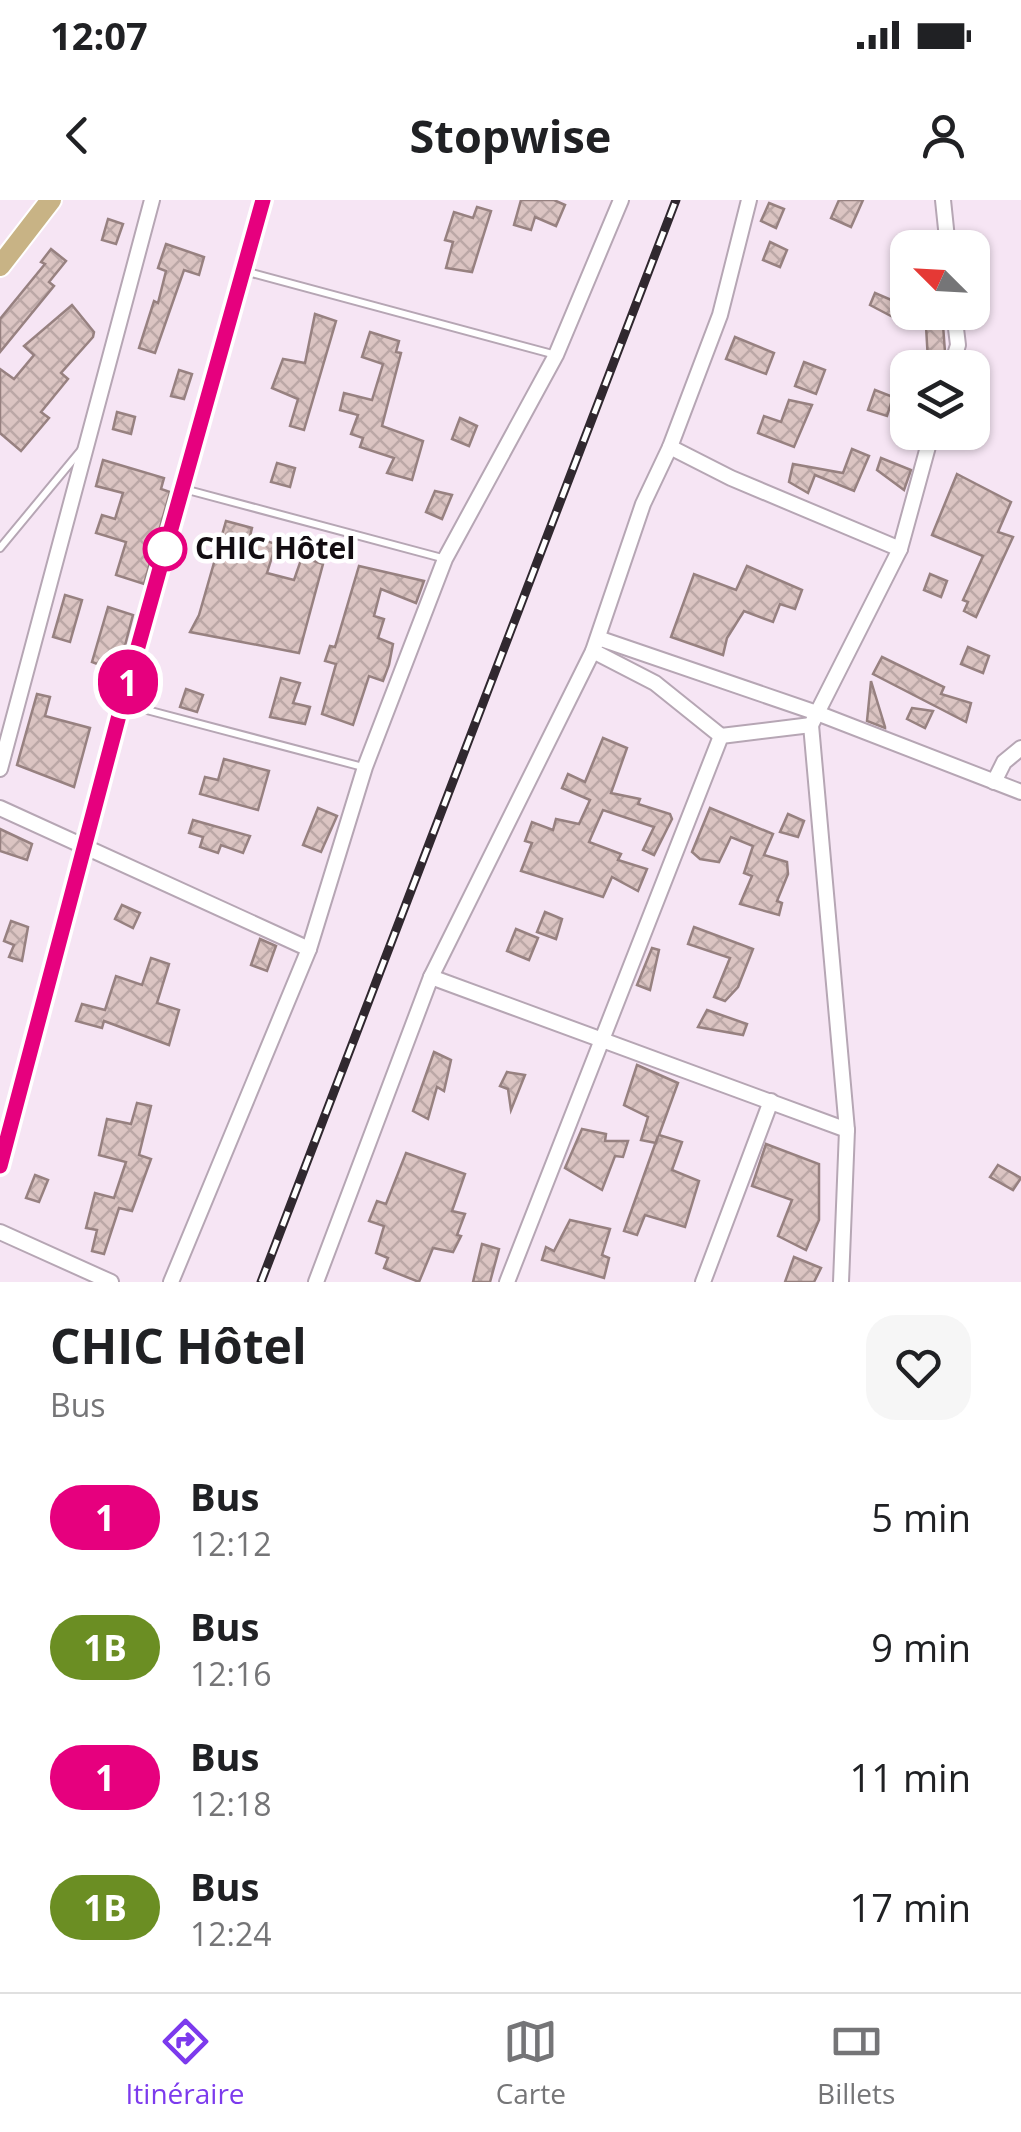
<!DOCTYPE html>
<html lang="fr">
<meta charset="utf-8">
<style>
body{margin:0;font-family:"Open Sans",sans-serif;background:#f6f6f6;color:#202124;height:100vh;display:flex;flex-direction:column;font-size:38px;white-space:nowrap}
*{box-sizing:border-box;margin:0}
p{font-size:32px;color:#757577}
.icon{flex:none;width:55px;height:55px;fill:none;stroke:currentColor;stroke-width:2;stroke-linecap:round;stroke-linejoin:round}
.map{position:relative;height:1082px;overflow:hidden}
.drawer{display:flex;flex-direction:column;background:#fff;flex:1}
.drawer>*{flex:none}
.badge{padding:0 20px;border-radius:32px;font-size:35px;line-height:65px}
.needle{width:65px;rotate:294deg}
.tools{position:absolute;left:890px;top:30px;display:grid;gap:20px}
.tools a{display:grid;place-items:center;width:100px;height:100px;border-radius:20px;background:#fff;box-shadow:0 2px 8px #0004;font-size:50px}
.map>.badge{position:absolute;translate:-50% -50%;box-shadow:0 0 0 5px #fff}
.round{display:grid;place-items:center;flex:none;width:105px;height:105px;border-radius:30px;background:#f6f6f6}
.headline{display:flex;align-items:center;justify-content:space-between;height:170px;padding:0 50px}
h1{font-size:48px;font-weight:700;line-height:75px}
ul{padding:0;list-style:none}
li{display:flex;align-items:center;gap:30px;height:130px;padding:0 50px}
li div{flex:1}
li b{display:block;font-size:38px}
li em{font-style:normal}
li .badge{min-width:110px;font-weight:700;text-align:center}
.status{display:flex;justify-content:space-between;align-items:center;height:70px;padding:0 50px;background:#fff;direction:ltr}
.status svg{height:28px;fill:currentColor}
header{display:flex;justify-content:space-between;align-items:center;height:130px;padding:0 50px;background:#fff;font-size:45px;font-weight:700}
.tabs{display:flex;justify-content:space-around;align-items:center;height:140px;border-top:2px solid #e0e0e0;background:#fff;font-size:28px;color:#757577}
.tabs a{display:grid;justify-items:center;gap:5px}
.tabs .selected{color:#7c3aed}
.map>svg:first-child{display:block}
</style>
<div class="status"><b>12:07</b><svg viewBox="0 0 49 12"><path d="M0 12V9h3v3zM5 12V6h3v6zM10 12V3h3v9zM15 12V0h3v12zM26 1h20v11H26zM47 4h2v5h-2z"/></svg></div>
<header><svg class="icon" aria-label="back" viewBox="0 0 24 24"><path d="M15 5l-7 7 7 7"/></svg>Stopwise<svg class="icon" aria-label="person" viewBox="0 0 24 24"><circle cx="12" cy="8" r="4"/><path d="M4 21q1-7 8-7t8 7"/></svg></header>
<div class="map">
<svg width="1021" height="1082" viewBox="0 0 1021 1082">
<defs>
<pattern id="building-cross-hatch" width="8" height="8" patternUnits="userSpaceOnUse" patternTransform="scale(2.5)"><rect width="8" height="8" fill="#dbc4c2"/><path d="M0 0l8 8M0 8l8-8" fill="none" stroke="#bba7a6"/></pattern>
</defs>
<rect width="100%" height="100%" fill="#f6e5f4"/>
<g fill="url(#building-cross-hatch)" stroke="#978180" stroke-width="2.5">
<path d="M521,0h33l11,5 -9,21 -21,-9 -4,13 -17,-5z"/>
<path d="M839,0h24l-12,27 -20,-9z"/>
<path d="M769,3l15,6 -8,19 -15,-7z"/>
<path d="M477,7l14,4 -19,61 -26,-4 7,-26 -8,-2 9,-28 19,6z"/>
<path d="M108,19l15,5 -7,20 -14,-4z"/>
<path d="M770,42l17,8 -7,17 -17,-7z"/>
<path d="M166,44l38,13 -5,18 -15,-5 -29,83 -16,-5 15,-47 4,2 8,-32 -8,-3z"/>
<path d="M51,49l15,12 -17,21 5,4 -54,66v-33l45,-55 -4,-2z"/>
<path d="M875,93l33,14v18l-38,-20z"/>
<path d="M72,105l22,27 -1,5 -32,36 7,6 -27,33 8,6 -28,33 -21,-18v-64l14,10 20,-24 -10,-9z"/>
<path d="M315,114l21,7 -32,109 -14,-4 8,-27 -26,-11 11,-29 22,4z"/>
<path d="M943,125l2,27 -4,12 -13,-3 -2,-35z"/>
<path d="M370,132l29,9 -3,11 5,1 -19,73 41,15 -11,39 -25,-7 7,-15 -34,-11 3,-9 -12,-4 7,-19 -18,-5 4,-17 28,7 11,-36 -21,-7z"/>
<path d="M735,137l39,16 -8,21 -40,-15z"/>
<path d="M804,162l21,8 -9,24 -21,-8z"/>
<path d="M179,170l13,4 -8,25 -13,-3z"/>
<path d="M875,190l18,7 -6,19 -19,-6z"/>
<path d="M789,200l23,5 -18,42 -36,-14 6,-17 17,6z"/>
<path d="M117,212l18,5 -4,17 -18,-5z"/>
<path d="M460,218l17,8 -8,20 -17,-7z"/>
<path d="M852,249l17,7 -15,35 -39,-16 -7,18 -19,-11 4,-18 50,9z"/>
<path d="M881,258l30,12 -7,20 -27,-20z"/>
<path d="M103,260l61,18 -3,11 9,3 -26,92 -28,-9 10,-33 -30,-9 6,-18 13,4 8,-26 -27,-7z"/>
<path d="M277,263l18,5 -5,19 -19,-5z"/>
<path d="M957,274l54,28 -13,30 15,5 -37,80 -12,-6 4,-9 -5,-2 20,-44 -51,-21z"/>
<path d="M435,291l17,4 -10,24 -16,-7z"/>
<path d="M226,321l26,7 -2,8 26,8 -9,29 27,7 8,-23 21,7 -24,89 -109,-21 9,-17z"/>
<path d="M359,366l65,15 -8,22 -35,-14 -7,27 10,3 -6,19 15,6 -4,21 -6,16 -14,-5 -16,49 -31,-11 14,-50 -11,-3 5,-15 5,1z"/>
<path d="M747,366l55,24 -7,19 -15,-5 -7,18 -29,-11 -17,27 -4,17 -52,-18 23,-63 42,16z"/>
<path d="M930,374l17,7 -6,16 -17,-7z"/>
<path d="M65,395l17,5 -12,42 -17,-5z"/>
<path d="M108,407l25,8 -15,57 -26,-10z"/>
<path d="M968,447l21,9 -6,17 -22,-9z"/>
<path d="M882,457l62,30 -3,7 30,9 -5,19 -93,-48z"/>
<path d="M281,478l19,5 -7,20 17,4 -5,17 -35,-7z"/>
<path d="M871,481l14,46v1l-18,-7z"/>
<path d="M186,489l17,6 -6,17 -17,-5z"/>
<path d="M37,494l13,3 -5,19 45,12 -16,59 -57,-22z"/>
<path d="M912,508l21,3 -8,17 -18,-9z"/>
<path d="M603,538l24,10 -16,45 29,6 -2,5 32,10 2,5 -18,36 -11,-5 11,-23 -51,-17 -14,32 32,12 -3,6 29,9 -9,22 -26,-14 -9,20 -82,-26 11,-28 -7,-2 7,-19 21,8 3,-11 23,5 11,-24 -28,-12 6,-14 17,8z"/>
<path d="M224,559l45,12 -11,39 -58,-16 5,-17 13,3z"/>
<path d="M318,608l19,8 -16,36 -18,-7z"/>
<path d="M710,608l63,26 -9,21 23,7 1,12 -11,27 5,2 -3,12 -39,-11 12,-28 -8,-3 9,-27 -22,-9 -12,25 -19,-3 -8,-7z"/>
<path d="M788,614l16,7 -6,16 -18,-5z"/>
<path d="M193,620l57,16 -7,17 -22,-8 -3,8 -18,-6 3,-10 -14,-4z"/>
<path d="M0,629l32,15 -5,16 -27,-9z"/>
<path d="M122,705l18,8 -7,15 -18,-9z"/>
<path d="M545,712l17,7 -6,20 -19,-7z"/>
<path d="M11,721l17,6 -6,34 -13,-4 5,-12 -10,-4z"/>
<path d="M694,727l59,22 -15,38 -13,14 -11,-4 16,-39 -42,-14z"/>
<path d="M516,729l22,9 -9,22 -22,-9z"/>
<path d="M260,739l16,7 -9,25 -16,-6z"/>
<path d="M652,748l7,2 -9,40 -13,-5z"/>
<path d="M151,758l18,6 -12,39 22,7 -10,35 -65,-24 -2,7 -26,-7 6,-17 23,6 11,-34 26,9z"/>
<path d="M707,810l40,14 -4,11 -45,-8z"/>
<path d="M434,852l17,8 -7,31 -7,-4 -9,32 -15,-8z"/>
<path d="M637,865l41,18 -19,52 23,7 -10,28 27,11 -14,46 -40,-12 -8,20 -13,-4 34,-95 -2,7 -15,-3 7,-23 -24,-12z"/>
<path d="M507,872l18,3 -14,35 -3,-21 -8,-3z"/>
<path d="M137,903l14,3 -12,49 12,4 -19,52 -13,-3 -15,46 -12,-3 5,-21 -11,-2 9,-35 19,5 12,-36 -27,-7 8,-36 24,5z"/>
<path d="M582,929l24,5 -1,7h23l-5,16 -8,-1 -13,34 -37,-22z"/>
<path d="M766,944l53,20v56l-13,30 -28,-14 14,-36 -40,-14z"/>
<path d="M406,953l59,21 -13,37 13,3 -8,21 4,1 -8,16 -20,-4 -14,34 -35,-14 4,-10 -12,-5 8,-27 -15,-5 8,-20 9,3z"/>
<path d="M998,965l23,13 -8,12 -23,-13z"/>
<path d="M35,975l13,5 -9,22 -13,-4z"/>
<path d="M570,1020l40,9 -8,26 7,3 -5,20 -62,-18 4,-13 8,4z"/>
<path d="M482,1044l17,5 -9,33h-17z"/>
<path d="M794,1057l27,11 -7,14h-29z"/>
</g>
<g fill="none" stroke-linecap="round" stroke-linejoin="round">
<g stroke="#b6a6b4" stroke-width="10">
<g id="service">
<path d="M244,71l312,84"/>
<path d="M184,289l258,69"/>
<path d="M0,348l82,-99"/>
<path d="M124,504l239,63"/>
</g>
</g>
<g stroke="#b6a6b4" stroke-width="18">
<g id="minor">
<path d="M943,0l5,48"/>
<path d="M951,168l7,-23 -4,-33"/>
<path d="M670,247l61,31 169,71"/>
<path d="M598,438l219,75 204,79"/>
<path d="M593,451l62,32 66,53"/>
<path d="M811,525l36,405 -6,152"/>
<path d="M0,569l152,-569"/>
<path d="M994,582l10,-20 17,-14"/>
<path d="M0,608l309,141"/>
<path d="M431,777l416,153"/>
<path d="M0,967l122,-463 141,-504"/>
<path d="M0,1032l111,50"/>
<path d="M171,1082l138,-333 56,-182 80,-208 111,-204 65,-155"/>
<path d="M316,1082l115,-305 162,-326 50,-147 27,-57 50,-132 29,-115"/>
<path d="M507,1082l214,-546 90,-11 89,-176 32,-117"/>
<path d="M703,1082l68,-181"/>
</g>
</g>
<g stroke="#fff" stroke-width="24">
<path id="primary" d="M0,66l51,-66"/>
</g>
<use href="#service" stroke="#fff" stroke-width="6"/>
<use href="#minor" stroke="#fff" stroke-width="14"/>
<use href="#primary" stroke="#c8b385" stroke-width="20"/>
<g stroke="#30282f" stroke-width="9">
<path id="rail" d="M261,1082l415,-1082"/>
</g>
<use href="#rail" stroke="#fff" stroke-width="5" stroke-dasharray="15" stroke-linecap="butt"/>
</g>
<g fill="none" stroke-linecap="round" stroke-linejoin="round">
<g stroke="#fff" stroke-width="22">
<path id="line" d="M0,966l122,-462 141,-504"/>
</g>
<use href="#line" stroke="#e6007e" stroke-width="15"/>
</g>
<circle fill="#fff" stroke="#e6007e" stroke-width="5" cx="165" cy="349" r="20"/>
<g text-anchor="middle" stroke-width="9" stroke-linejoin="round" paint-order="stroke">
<g font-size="30" font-weight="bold" fill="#130d12" stroke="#fff" text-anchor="start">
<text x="195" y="359">CHIC Hôtel</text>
</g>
</g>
</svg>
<div class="tools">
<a><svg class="needle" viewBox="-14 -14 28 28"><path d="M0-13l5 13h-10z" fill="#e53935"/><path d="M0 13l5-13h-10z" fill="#757577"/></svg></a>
<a><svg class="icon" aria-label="layers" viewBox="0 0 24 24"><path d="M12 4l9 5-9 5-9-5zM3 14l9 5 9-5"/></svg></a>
</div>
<b class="badge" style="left:128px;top:482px;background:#e6007e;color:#fff">1</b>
</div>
<section class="drawer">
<div class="headline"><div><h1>CHIC Hôtel</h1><p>Bus</p></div><a class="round"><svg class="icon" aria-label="heart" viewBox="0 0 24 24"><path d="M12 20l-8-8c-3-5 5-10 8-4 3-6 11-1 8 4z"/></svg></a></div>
<ul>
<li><span class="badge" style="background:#e6007e;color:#fff">1</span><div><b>Bus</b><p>12:12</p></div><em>5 min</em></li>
<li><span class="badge" style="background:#6b8e23;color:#fff">1B</span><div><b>Bus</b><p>12:16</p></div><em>9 min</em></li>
<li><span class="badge" style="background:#e6007e;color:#fff">1</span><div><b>Bus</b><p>12:18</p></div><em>11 min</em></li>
<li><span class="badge" style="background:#6b8e23;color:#fff">1B</span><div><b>Bus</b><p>12:24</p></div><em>17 min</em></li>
</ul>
</section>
<nav class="tabs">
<a class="selected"><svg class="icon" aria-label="directions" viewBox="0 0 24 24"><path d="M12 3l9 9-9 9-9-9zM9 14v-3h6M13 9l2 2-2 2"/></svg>Itinéraire</a>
<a><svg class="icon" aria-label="map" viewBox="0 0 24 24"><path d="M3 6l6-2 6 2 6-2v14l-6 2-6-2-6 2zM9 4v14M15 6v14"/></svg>Carte</a>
<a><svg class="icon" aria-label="tickets" viewBox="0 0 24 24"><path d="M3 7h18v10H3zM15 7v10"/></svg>Billets</a>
</nav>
